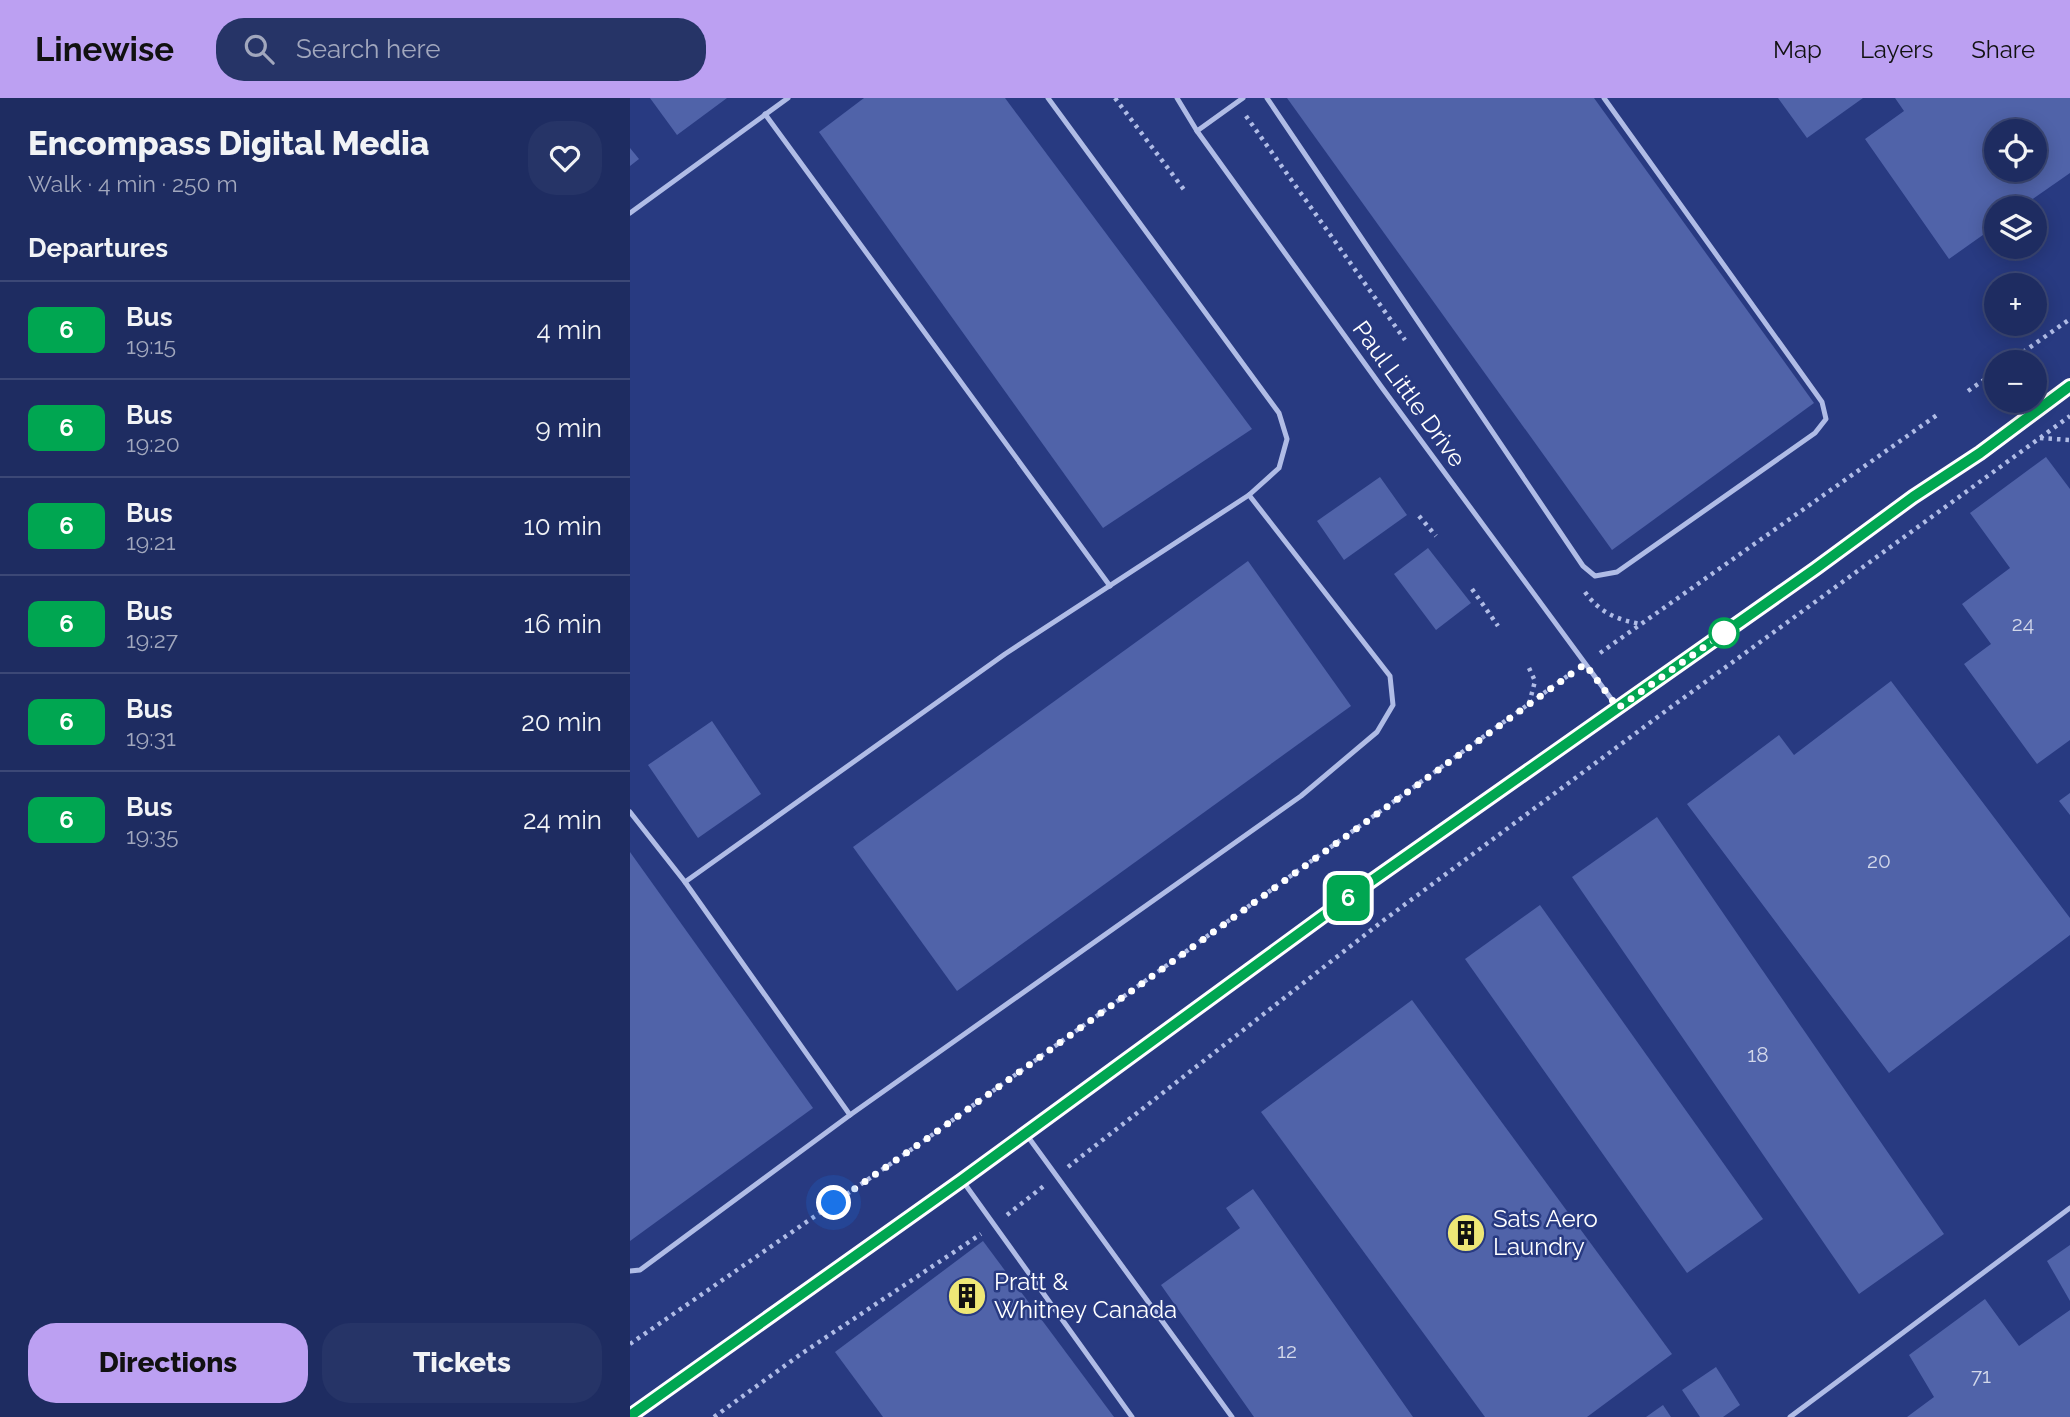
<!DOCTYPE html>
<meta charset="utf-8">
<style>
body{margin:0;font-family:Raleway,sans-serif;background:#263467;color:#f1f3f6;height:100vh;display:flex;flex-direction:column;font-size:26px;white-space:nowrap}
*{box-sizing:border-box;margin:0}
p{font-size:23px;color:#a1a7bd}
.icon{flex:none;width:38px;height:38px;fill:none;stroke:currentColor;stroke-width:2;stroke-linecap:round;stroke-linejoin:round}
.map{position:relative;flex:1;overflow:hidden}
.panel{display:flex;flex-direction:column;background:#1e2c61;width:630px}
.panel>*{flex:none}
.badge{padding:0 14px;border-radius:10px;font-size:24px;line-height:46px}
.tools{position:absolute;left:1354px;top:21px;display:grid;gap:14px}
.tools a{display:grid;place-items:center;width:63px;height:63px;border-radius:50%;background:#1e2c61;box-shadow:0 4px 18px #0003,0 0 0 2px #3c4876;font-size:35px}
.you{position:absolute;width:35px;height:35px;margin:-18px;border:5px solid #fff;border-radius:50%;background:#1a73e8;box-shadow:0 0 0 10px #1a73e833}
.map>.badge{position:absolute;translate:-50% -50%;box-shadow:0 0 0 4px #fff}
h2{padding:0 28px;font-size:26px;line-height:63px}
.round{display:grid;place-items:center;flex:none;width:74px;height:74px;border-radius:28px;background:#263467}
.headline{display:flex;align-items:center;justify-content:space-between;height:119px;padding:0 28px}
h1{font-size:33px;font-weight:800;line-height:52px}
.primary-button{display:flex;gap:14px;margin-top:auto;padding:14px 28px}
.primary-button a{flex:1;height:80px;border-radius:28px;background:#bca0f2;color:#111;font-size:28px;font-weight:800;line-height:80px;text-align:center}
.primary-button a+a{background:#263467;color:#f1f3f6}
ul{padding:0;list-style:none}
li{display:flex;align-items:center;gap:21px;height:98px;padding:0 28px;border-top:2px solid #3c4876}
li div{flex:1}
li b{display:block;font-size:26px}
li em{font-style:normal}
li .badge{min-width:77px;font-weight:700;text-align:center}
header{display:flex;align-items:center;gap:42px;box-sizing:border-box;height:98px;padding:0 35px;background:#bca0f2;color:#111}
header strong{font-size:33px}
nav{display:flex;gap:38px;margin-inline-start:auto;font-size:24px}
.search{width:490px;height:63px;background:#263467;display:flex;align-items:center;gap:18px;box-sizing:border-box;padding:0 24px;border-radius:28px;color:#a1a7bd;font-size:26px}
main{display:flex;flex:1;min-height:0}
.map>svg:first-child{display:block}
</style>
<header>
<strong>Linewise</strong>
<div class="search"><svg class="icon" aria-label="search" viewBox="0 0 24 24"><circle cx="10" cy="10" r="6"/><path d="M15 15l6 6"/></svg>Search here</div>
<nav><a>Map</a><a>Layers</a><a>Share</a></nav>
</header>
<main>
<section class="panel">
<div class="headline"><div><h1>Encompass Digital Media</h1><p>Walk · 4 min · 250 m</p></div><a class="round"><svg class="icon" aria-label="heart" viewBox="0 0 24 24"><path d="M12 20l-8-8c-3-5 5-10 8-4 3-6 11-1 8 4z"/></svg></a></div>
<h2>Departures</h2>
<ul>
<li><span class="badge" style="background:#00a651;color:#fff">6</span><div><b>Bus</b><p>19:15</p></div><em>4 min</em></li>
<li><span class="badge" style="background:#00a651;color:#fff">6</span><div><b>Bus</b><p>19:20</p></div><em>9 min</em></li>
<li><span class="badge" style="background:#00a651;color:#fff">6</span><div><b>Bus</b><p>19:21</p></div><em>10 min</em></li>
<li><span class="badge" style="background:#00a651;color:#fff">6</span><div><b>Bus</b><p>19:27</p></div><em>16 min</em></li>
<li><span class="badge" style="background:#00a651;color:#fff">6</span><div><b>Bus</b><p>19:31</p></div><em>20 min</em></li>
<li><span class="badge" style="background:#00a651;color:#fff">6</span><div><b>Bus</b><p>19:35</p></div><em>24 min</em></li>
</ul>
<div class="primary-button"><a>Directions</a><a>Tickets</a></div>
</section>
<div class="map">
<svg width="1440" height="1319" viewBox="0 0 1440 1319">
<rect width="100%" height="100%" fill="#283a81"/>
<g fill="#5063a9" fill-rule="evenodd">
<path d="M20,0h77l-50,37z"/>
<path d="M234,0h141l247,331 -149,99 -284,-396z"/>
<path d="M657,0h307l220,305 -202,147z"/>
<path d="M1148,0h85l-56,40z"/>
<path d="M1265,0h175v75l-50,35h-23v17l-48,34 -84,-120 39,-28zM1367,33h38v39h-38z"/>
<path d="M0,50l9,11 -9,7z"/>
<path d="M1416,359l24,32v251l-33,24 -73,-100 27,-20 -29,-40 48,-36 -40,-55z"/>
<path d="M750,379l27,38 -63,45 -27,-39z"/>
<path d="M798,450l43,55 -35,27 -42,-56z"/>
<path d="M618,463l103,145 -394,285 -104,-144z"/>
<path d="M1261,583l179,237v17l-181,138 -202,-269 92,-69 15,20z"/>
<path d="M82,623l49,73 -63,44 -50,-73z"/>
<path d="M1440,695v22l-11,-14z"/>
<path d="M1027,719l287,417 -85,60 -287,-417z"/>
<path d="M0,754l183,256 -183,133z"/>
<path d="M910,807l223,314 -76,54 -222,-314z"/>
<path d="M782,902l260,354 -85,63h-102l-224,-305z"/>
<path d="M623,1091l160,228h-159l-93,-132 79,-57 -14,-20z"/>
<path d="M353,1143l131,176h-231l-48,-65z"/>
<path d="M1440,1147v56l-23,-40z"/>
<path d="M1355,1201l34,47 51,-36v107h-163l27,-20 -25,-42z"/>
<path d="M1086,1269l24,38 -17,12h-23l-18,-27z"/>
<path d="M1033,1307l8,12h-25z"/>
</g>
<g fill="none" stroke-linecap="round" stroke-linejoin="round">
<g stroke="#b0bce6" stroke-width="4.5" stroke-dasharray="3.5 5" stroke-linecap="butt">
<path d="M485,0l70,93"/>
<path d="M616,18l159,224"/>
<path d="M1379,264l61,-43"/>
<path d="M1338,293l29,-20"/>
<path d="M1410,340l30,2"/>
<path d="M789,418l17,20"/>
<path d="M842,491l26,37"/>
<path d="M955,494c14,20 32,28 56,32"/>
<path d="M970,555l337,-238"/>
<path d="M899,570l6,13 -6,23"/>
<path d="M438,1069l316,-247 283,-210 403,-294"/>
<path d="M377,1117l38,-30"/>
<path d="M0,1246l295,-204 648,-468"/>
<path d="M84,1319l87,-63 180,-120"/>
</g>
<g stroke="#b0bce6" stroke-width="5">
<path d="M547,0l20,33 186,258 235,319"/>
<path d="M637,0l316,468 12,10 22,-4 198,-139 11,-14 -4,-17 -218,-304"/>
<path d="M135,16l345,472"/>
<path d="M567,33l46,-33"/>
<path d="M0,115l158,-115"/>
<path d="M0,714l55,70 165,233"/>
<path d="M55,784l320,-228 244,-159 30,-27 8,-29 -8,-26 -231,-315"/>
<path d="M396,1036l206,283"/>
<path d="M332,1082l170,237"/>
<path d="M0,1173l10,-1 210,-155 451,-319 76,-64 16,-27 -3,-29 -141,-181"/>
<path d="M1160,1319l280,-209"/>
</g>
<path stroke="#b0bce6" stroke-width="7" d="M0,1318l332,-236 398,-291 455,-320 98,-72 67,-44 90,-67"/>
</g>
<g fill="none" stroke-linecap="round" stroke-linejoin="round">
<g stroke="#fff" stroke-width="16">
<path id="line" d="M0,1318l332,-236 398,-291 455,-320 98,-72 67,-44 90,-67"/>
</g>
<use href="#line" stroke="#00a651" stroke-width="10"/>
<path stroke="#fff" stroke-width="7" stroke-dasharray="0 12.6" d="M204,1105l91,-63 660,-476 33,44 110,-78 -4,3"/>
</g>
<defs>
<g id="building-disc" transform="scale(2.0125)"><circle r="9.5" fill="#eee776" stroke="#283a81"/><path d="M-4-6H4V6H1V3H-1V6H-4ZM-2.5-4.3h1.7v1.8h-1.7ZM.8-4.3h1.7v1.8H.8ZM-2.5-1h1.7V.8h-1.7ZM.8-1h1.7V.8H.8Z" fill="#111"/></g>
</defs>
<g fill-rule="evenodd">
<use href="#building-disc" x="836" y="1135"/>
<use href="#building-disc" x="337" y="1198"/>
</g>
<circle fill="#fff" stroke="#00a651" stroke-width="3.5" cx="1094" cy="535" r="14"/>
<g text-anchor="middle" stroke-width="5" stroke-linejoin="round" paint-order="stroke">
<g font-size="21" fill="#d3d8ea">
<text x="1393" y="533">24</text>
<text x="1249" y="770">20</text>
<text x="1128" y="964">18</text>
<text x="657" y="1260">12</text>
<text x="1351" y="1285">71</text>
</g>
<g font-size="24" fill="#fff" stroke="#283a81">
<text transform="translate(779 296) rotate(54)" y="8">Paul Little Drive</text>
</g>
<g font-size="24" fill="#fff" stroke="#283a81" text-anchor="start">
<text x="863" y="1129">Sats Aero<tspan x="863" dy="28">Laundry</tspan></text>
<text x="364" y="1192">Pratt &amp;<tspan x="364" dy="28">Whitney Canada</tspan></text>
</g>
</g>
</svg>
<div class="tools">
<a><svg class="icon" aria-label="locate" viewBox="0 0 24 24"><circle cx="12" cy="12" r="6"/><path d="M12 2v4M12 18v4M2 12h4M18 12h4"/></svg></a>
<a><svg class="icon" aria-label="layers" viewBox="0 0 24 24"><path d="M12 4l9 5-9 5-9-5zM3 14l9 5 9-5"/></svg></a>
<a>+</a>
<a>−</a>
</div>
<div class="you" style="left:204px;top:1105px"></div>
<b class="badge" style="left:718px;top:800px;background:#00a651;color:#fff">6</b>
</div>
</main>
